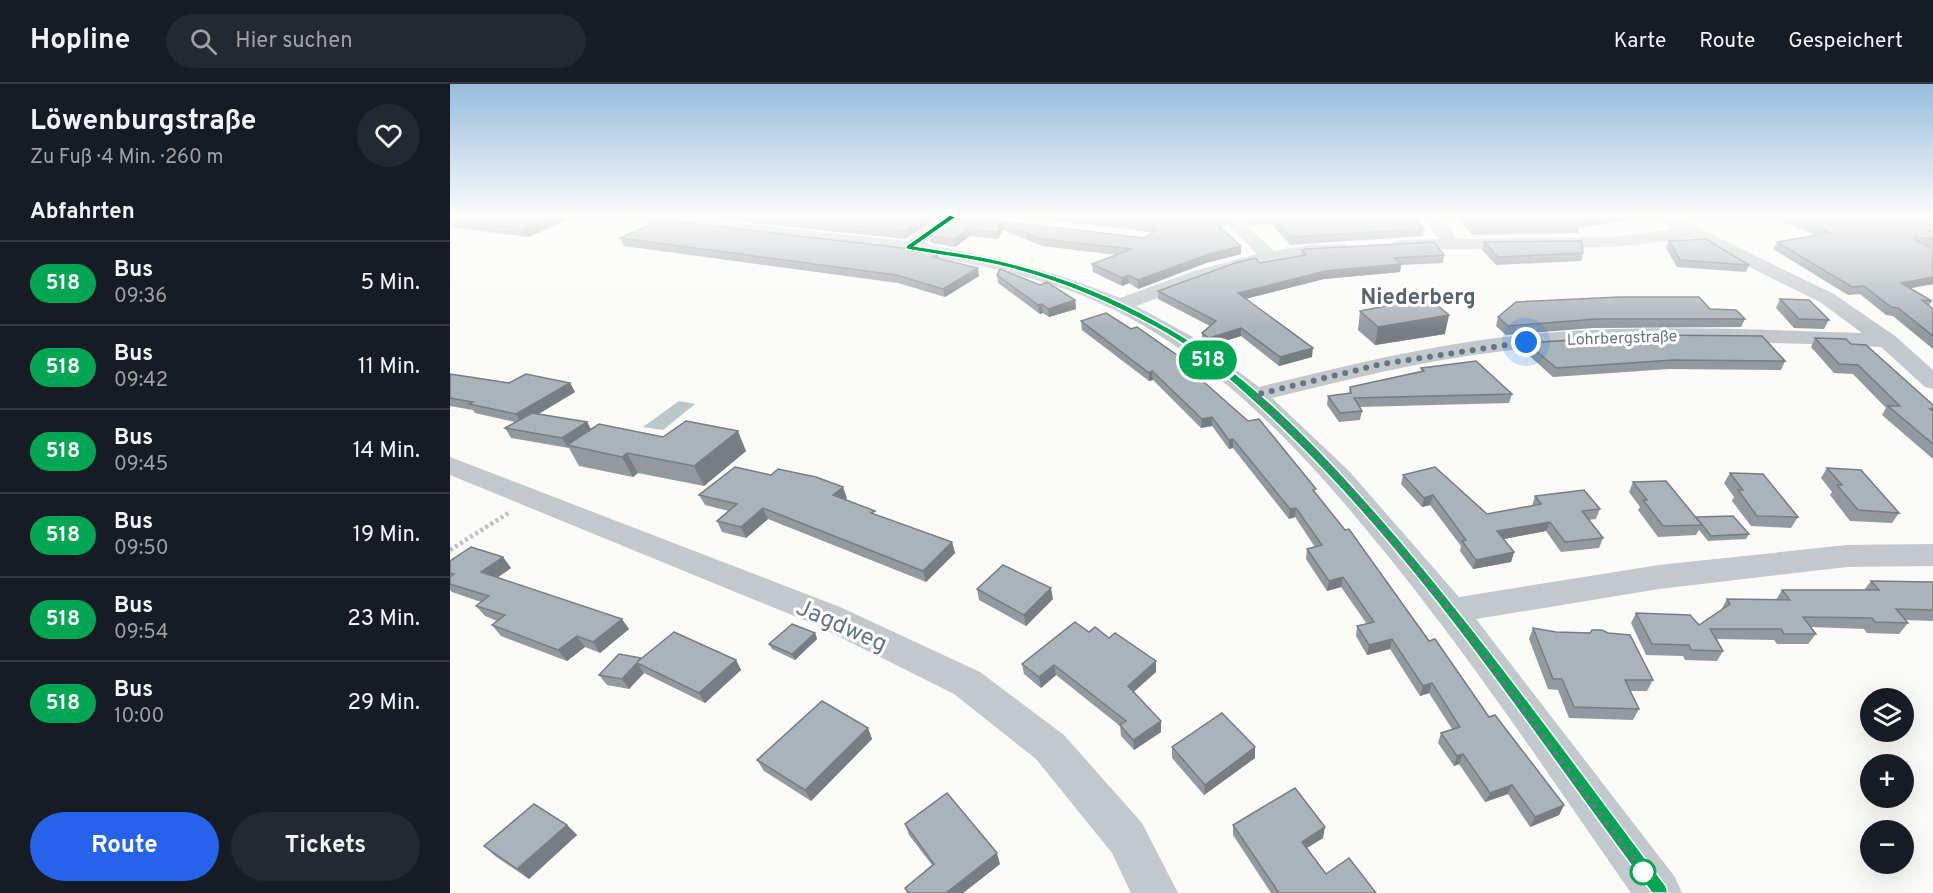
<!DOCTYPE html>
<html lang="de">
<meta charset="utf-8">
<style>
body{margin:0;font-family:Overpass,sans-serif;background:#242831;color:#f1f3f6;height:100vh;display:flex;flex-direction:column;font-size:22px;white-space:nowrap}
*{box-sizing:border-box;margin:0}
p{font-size:20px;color:#9ea1a6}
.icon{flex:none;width:33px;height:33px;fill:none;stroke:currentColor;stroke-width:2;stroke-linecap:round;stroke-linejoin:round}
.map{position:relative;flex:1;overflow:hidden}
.panel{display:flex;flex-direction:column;background:#171b24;width:450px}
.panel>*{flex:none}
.badge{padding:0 12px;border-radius:20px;font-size:21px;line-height:39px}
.fabs{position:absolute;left:1410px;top:604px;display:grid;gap:12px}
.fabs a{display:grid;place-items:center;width:54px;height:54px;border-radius:50%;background:#171b24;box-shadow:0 6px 24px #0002;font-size:30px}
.you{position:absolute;width:30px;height:30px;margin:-15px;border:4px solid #fff;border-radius:50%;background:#1a73e8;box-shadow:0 0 0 9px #1a73e833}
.map>.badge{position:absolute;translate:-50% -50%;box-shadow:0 0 0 3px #fff}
h2{padding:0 30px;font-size:22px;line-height:54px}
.round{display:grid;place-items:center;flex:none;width:63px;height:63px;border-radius:32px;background:#242831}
.headline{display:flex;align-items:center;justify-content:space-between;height:102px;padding:0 30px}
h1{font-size:28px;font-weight:700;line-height:45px}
.cta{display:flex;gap:12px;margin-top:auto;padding:12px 30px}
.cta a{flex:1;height:69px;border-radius:36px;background:#2563eb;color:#fff;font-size:24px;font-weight:700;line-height:69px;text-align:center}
.cta a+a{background:#242831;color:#f1f3f6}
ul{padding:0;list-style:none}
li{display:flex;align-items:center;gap:18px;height:84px;padding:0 30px;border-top:2px solid #363941}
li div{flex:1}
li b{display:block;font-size:22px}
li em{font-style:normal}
li .badge{min-width:66px;font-weight:700;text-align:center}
header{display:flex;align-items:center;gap:36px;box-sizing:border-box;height:84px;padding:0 30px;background:#171b24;border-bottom:2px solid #363941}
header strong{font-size:28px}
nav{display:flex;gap:33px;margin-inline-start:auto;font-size:21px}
.search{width:420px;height:54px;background:#242831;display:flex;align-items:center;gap:15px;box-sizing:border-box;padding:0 21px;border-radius:33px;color:#9ea1a6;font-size:22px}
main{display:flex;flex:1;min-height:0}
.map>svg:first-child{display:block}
</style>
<header>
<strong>Hopline</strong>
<div class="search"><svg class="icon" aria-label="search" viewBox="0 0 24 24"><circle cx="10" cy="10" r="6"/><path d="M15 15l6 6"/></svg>Hier suchen</div>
<nav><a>Karte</a><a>Route</a><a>Gespeichert</a></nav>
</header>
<main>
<section class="panel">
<div class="headline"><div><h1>Löwenburgstraße</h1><p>Zu Fuß · 4 Min. · 260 m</p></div><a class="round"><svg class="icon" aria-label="heart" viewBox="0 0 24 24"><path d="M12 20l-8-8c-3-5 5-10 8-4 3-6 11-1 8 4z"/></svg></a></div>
<h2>Abfahrten</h2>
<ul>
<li><span class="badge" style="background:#00a651;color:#fff">518</span><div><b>Bus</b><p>09:36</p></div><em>5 Min.</em></li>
<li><span class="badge" style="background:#00a651;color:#fff">518</span><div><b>Bus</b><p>09:42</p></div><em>11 Min.</em></li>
<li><span class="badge" style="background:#00a651;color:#fff">518</span><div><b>Bus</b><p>09:45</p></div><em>14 Min.</em></li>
<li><span class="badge" style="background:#00a651;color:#fff">518</span><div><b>Bus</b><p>09:50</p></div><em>19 Min.</em></li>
<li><span class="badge" style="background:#00a651;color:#fff">518</span><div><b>Bus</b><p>09:54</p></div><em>23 Min.</em></li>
<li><span class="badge" style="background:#00a651;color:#fff">518</span><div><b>Bus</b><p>10:00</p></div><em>29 Min.</em></li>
</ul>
<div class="cta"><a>Route</a><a>Tickets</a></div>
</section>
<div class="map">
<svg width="1483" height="809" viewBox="0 0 1483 809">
<rect width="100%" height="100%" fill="#fafaf8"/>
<path fill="#bbc7cb" d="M229,317l16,3 -32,26 -20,-3z"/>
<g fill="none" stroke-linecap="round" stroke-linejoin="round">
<path stroke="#bbbfc2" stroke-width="4.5" stroke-dasharray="3 3" stroke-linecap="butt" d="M0,466l60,-38"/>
<g fill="#c3c8cc" fill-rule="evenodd">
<path d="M180,133h51l225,24 36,-24h19l-36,27c67,12 132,27 195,54l74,-27 63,-17 -37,-37h17l37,34 37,-6 35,-1 3,4 -3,4 -64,8 -48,11 -98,35 55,30 68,51c81,-20 162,-40 245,-50 119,-14 239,-8 358,-4l-42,-31 -129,-64 -77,9 -216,3 -9,-5 9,-5 41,-1 -17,-22h17l19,22 156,-2 61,-8 -20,-12h21l158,77 61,42 38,34v19l-8,-2 -44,-40c-125,-5 -252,-11 -377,4 -78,9 -155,28 -232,47l77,73 110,126 200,-32 188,-20 86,-1v22l-86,1 -188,22 -183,30 199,258 7,16h-51c-78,-112 -154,-226 -239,-332 -87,-108 -186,-219 -319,-269 -79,-29 -161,-39 -244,-49 -64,-7 -127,-14 -191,-21z"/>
<path d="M0,373l390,150 140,65 84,63 78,88 36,70h-47l-19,-40 -76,-94 -82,-65 -138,-69 -366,-150z"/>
</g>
</g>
<g fill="#929a9f">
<path d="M0,133h124l-46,20 -78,-10z"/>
<path d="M249,133h240l-34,22z"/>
<path d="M507,133l187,21 8,-5 -1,-1 -129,-15h202l2,2v7h-7l22,28 -35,9 -68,26 -9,-6 -7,3 -29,-14 -1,-8 25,-9 -75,-9 -39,-16 -5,9 -28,-3 -15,11 -24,-4 -2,-8z"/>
<path d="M789,133h175l10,12 -1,7 -133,9 -19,-22 -22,2z"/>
<path d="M1008,133h191l-69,10 -2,6 -106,2z"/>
<path d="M1322,133h68l5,2 88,8v19h-4l4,2v36l-23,4 22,13 -3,5 4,3v40l-40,-33 -7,-1 -26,-21 -12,1 -75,-46 4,-7 39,-7z"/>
<path d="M170,154l318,15 1,6 40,17 -34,21 -47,-14 -274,-37z"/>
<path d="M1219,157l80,24 -3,7 -69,-5 -11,-19z"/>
<path d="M1034,158l99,11 -2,8 -85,4 -14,-15z"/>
<path d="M852,166l142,5 -1,8 -42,2 -1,7 -76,7 -78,19 66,59 -33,9 -38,-30 -32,10 -7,-5v-8l8,-7 -52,-27v-8l102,-28 41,-7z"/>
<path d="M547,191l78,25 1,9 -27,8 -6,-4 -3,1 -42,-31z"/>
<path d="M1330,215l49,21 -5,9 -30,-1 -18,-20z"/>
<path d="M931,218l64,32 -70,11 -17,-15 2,-19 20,-4z"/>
<path d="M1260,225l35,10 -4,8 -148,1 -87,7 -10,-9 2,-9z"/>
<path d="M631,237l103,44 132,129 113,147 60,76 75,88 -5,10 -29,12 -22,-33 -23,8 -26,-38 -5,2 -16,-23 3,-10 11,-4 -23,-36 -9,3 -30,-47 -23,6 -11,-19 1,-10 10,-2 -26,-37 -14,4 -21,-32 1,-10 8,-2 -20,-30 -6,2 -56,-71 -4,1 -17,-23 -11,2 -48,-48 -4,1 -67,-51z"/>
<path d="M1365,254l36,6 82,61v54l-51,-44 4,-7 -33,-34 -19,-1 -23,-26z"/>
<path d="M1077,259l258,18 -4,9 -112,-1 -116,8 -29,-26z"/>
<path d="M971,284l91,26 -3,9 -150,4 3,4 -2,9 -21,2 -12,-17 1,-9 21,-2 1,-7 71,-16z"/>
<path d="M0,290l59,9h61l5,9 -37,22 49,8 4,7 72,8 83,14 -42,35 -66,-13 -5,4 -54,-11 -10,-18 -58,-10 -6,-10 10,-6 -40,-9 -2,-3 -23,-4z"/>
<path d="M1377,384l72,45 -7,10 -42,-2 -20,-26 2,-3 -11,-14z"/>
<path d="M1280,389l68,44 -7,11 -40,-2 -19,-25 2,-4 -10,-14z"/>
<path d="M953,391l84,39 45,-8 3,-10 65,13 -4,10 -8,1 15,18 -4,10 -38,4 -15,-21 -43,8 11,13 -3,10 -38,7 -13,-18 1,-5 -31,-41 -8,2 -21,-23z"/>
<path d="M1183,398l63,35 53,17 -3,5 -38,2 -9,-11 -3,5 -38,2 -20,-27 2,-3 -11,-15z"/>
<path d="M249,411l148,3 -2,1 31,16 76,27 3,11 -29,29 -158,-63 -22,19 -24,-6 -5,-11 12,-10 -24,-6z"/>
<path d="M53,473l8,11 -14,9 132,52 -29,24 -15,-6 -18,14 -66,-25 -9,-11 5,-4 -12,-5 -9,-10 5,-4 -29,-10 -2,-2v-29z"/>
<path d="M1421,497l62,1v39l-28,-1 3,3 -9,11 -32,-1 -3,-4 -53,-2 5,7 -8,10h-31l-3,-4 -57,-1 6,12 -6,10 -32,-1 -2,-4 -37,-1 -15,-32 5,-10 63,12 22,-15 6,-11 49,1 6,-10h82z"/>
<path d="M527,505l76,10 -27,27 -47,-26z"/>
<path d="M1083,544l120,52 -6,11h-17l9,18 -6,11 -64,-2 -11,-28 -10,-1 -19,-50z"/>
<path d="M639,548l67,40 -23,20 28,40 -27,18 -13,-14 -1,-10 -64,-51 -15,13 -17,-14 -2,-10z"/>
<path d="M365,549l2,6 -22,21 -23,-11 -3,-5z"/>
<path d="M191,574l1,1 94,1 5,10 -36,33 -61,-30 -15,16 -22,-4 -8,-10z"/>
<path d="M418,644l4,11 -61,62 -47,-30 -7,-11z"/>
<path d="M722,663h83v11l-51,37 -32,-37z"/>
<path d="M455,740l95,40 -37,29h-56l-2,-5 27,-23 -23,-30z"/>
<path d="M117,741l10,10 -48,44 -34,-23 -11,-10z"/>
<path d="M783,741l90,13 -16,10 19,26 50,19h-105l-38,-58z"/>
</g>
<g fill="#777d82">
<path d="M103,133h21l-46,20 -4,-8z"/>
<path d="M476,133h13l-34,22 -1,-8z"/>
<path d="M1144,133h55l-69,10 1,-3 -1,-5z"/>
<path d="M552,139l1,7 -5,9 -1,-7z"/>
<path d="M518,145l2,7 -15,11 -1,-7z"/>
<path d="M791,162v8l-35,9 -68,26v-9l68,-25z"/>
<path d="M488,169l1,7 -7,-3z"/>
<path d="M951,180l-1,8 -76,7 -86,22v-8l87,-22z"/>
<path d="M528,184l1,8 -34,21 -2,-8z"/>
<path d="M678,191l1,8 -7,3v-8z"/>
<path d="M1483,193v7l-37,7 5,-8z"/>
<path d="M625,216l1,9 -27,8 -1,-8z"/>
<path d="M592,220l1,9 -3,1 -2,-9z"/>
<path d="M999,231l-4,19 -70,11 3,-18z"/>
<path d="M791,244v8l-32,10v-8z"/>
<path d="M863,264l-1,9 -33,9 1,-9z"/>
<path d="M702,287l1,9 -4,1v-8z"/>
<path d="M120,299l5,9 -53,32 -6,-10z"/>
<path d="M762,333v9l-11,2 1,-9z"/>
<path d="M137,338l5,10 -25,13 2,4 -7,-11z"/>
<path d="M288,347l8,20 -42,35 -10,-20z"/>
<path d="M783,355v9l-4,1v-9z"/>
<path d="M177,369l11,20 -5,4 -11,-20z"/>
<path d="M393,403l4,11 -10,8 -4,-11z"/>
<path d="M983,411l-3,10 -8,2 2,-9z"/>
<path d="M313,424l5,11 -22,19 -5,-11z"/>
<path d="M846,424l-1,9 -6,2 1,-10z"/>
<path d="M1100,438l-4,9 -52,10 3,-10z"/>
<path d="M502,458l3,11 -29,29 -3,-11z"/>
<path d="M1064,468l-3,10 -38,7 3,-9z"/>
<path d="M53,473l8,11 -21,15 -9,-11z"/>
<path d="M893,493l-2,10 -14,4 2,-10z"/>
<path d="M601,504l2,11 -27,27 -2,-11z"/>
<path d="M172,535l7,10 -29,24 -7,-11z"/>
<path d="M365,549l2,6 -22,21 -3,-6z"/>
<path d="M127,552l8,11 -18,14 -9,-11z"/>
<path d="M942,555l-2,10 -23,6 2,-10z"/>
<path d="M286,576l5,10 -36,33 -6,-10z"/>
<path d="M706,577v11l-28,25v-11z"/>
<path d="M187,579l7,10 -15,16 -7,-10z"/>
<path d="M604,581l2,10 -15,13 -2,-11z"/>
<path d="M982,599l-3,10 -9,3 3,-10z"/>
<path d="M711,637v11l-27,18 -1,-10z"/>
<path d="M418,644l4,11 -61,62 -6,-11z"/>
<path d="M805,663v11l-51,37 1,-10z"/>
<path d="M1013,670l-4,10 -5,2 3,-10z"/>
<path d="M1062,701l-4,9 -23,8 5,-9z"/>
<path d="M1114,721l-5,10 -29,12 5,-10z"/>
<path d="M117,741l10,10 -48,44 -12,-10z"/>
<path d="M875,743l-2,11 -23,14 2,-10z"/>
<path d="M547,769l3,11 -37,29h-17z"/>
</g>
<g fill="#aab3b9" stroke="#777d82" stroke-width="1.5">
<path d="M0,133h103l-29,12 -74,-9z"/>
<path d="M316,133h160l-22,14z"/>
<path d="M507,133h7l180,21 12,-7 -5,-7 -67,-7h140l2,2h-15l30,27 -35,9 -68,25 -10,-5 -6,3 -30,-14 40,-15 -91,-10 -39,-16 -5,9 -29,-3 -14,11 -25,-5z"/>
<path d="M823,133h141l10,12 -133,8z"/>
<path d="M1016,133h128l-14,2 1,5 -107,2z"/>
<path d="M1342,133h48l5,2 4,-2h72l12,10v12l-18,-2 -1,3 19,8v29l-32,6 31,18 -10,-1 11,9v27l-35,-28 -7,-1 -27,-21 -12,1 -75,-45 54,-9z"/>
<path d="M210,136l260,30 18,3 -6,4 46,11 -35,21 -47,-14 -276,-37z"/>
<path d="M1256,155l43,26 -69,-5 -11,-19z"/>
<path d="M1132,157l1,12 -85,4 -14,-15z"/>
<path d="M984,158l10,13 -50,3 7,6 -76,7 -87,22 75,55 -33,9 -39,-29 -32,10 -7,-5 14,-12 -58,-30 80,-29 17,-4 5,5 46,-8 -4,-5 5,-1z"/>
<path d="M550,185l40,16 7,-3 28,18 -27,9 -6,-5 -4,1 -41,-30z"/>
<path d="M975,211l24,20 -71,12 -18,-16 26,-5 -5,-4z"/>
<path d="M1170,213h79l11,12 26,1 9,9h-149l-88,7 -10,-9 18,-15z"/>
<path d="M1330,215l29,1 20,20 -30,-1z"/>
<path d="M656,229l25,16 6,-2 47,33 -4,1 68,60 11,-2 57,70 -3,1 32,40 4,-1 80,112 6,-2 54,78 6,-2 69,90 -29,12 -23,-32 -22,8 -27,-39 -6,2 -16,-23 19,-6 -28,-44 -9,3 -31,-47 -23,6 -12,-19 17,-4 -31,-45 -14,4 -22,-32 15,-4 -26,-37 -6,1 -57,-70 -4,1 -17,-23 -10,2 -50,-48 -3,2 -68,-52z"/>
<path d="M1199,251l113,1 23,25 -112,-1 -117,8 -29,-25z"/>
<path d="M1365,254l31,1 5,5 15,1 67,60v4h-3l3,2v33l-45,-38h12l-42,-41 -19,-1z"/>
<path d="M1026,277l36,33 -158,4 8,13 -22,2 -12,-17 23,-3 -1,-6 74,-16 -3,-3z"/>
<path d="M0,290l59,9 17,-9 44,9 -54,31 -47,-10 4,-2 -23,-4z"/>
<path d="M82,329l55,9 -25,16 -57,-10z"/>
<path d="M236,337l52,10 -44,35 -67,-13 -5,4 -55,-12 32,-21 64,13z"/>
<path d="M285,383l36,8 7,-6 38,8 27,10 -10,8 42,16 -4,2 81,29 -29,29 -160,-63 -22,19 -24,-6 20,-17 -38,-9z"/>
<path d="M985,383l52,47 54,-10 -6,-8 49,-6 16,19 -18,2 21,27 -38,4 -15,-20 -53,9 17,21 -38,8 -14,-19 4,-1 -33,-45 -9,3 -21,-23z"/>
<path d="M1377,384l34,2 38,43 -41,-3 -21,-25h5z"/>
<path d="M1280,389l33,1 35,43 -41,-1 -19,-26h5z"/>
<path d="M1216,397l36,44 -39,1 -20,-26h4l-14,-18z"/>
<path d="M1283,432l16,18 -38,2 -15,-19z"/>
<path d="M21,463l32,10 -22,15 141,47 -29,23 -16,-6 -19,14 -66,-25 13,-10 -29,-9 13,-10 -39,-12v-7l4,-3 -4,-1v-12z"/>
<path d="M553,481l48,23 -27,27 -47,-26z"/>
<path d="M1421,497l62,1v28l-37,-1 12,14 -33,-1 -3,-4 -69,-1 13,17h-32l-3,-5h-71l13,22 -32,-1 -2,-5 -37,-1 -16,-31 54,2 9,10 31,-21 -3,-5 63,1 -8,-10h97z"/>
<path d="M625,538l14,10 6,-5 14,11 6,-5 41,28 -28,25 33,35 -28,19 -13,-15 6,-4 -72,-56 -15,12 -17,-13z"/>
<path d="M342,540l23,9 -23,21 -23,-10z"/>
<path d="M1083,544l23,4 34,1 2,-3h10l6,3 22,2 23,45h-28l14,29 -65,-2 -12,-28h-9z"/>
<path d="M224,548l62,28 -37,33 -62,-30 -15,16 -23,-4 20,-21 22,4 -4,4z"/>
<path d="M372,617l46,27 -63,62 -48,-30z"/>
<path d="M772,629l33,34 -50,38 -33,-38z"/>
<path d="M845,704l30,39 -23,15 24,32 23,-16 27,35h-97l-46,-68z"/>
<path d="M497,709l50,60 -51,40h-37l-4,-5 29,-24 -29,-40z"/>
<path d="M84,720l33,21 -50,44 -33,-23z"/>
</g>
<linearGradient id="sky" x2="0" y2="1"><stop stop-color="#96bcdc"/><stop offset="0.54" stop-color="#fdfdfc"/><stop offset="1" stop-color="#fdfdfc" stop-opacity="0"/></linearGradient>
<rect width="1483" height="246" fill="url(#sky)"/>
<path fill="#00a651" stroke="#fff" stroke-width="1.5" d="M500,131l6,2 -41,29c28,5 58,8 86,15 54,13 109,34 157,61 92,49 172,137 239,215 95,112 181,232 269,349l2,7h-16c-114,-151 -221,-319 -361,-456 -42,-41 -88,-85 -140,-112 -48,-26 -101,-48 -154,-60 -30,-7 -61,-10 -91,-16v-3z"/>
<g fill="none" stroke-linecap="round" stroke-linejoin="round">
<path stroke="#657683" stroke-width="6" stroke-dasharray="0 10.8" d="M1076,258l-144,22 -127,31 84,82 112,134 192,261"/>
</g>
<circle fill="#fff" stroke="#00a651" stroke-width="3" cx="1193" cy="788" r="12"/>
<g text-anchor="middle" stroke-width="6" stroke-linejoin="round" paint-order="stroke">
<g font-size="16" fill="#657683" stroke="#fff">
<text transform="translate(1172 253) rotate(-2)" y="6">Lohrbergstraße</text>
</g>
<g font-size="22" font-weight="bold" fill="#57646e" stroke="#fff">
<text x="968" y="220">Niederberg</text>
</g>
<g font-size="24" fill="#657683" stroke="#fff">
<text transform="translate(392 541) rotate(24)" y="8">Jagdweg</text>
</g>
</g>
</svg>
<div class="fabs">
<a><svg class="icon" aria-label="layers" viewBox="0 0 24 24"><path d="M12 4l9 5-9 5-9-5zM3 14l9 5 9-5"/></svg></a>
<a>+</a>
<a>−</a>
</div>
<div class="you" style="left:1076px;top:258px"></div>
<b class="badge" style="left:758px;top:276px;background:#00a651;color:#fff">518</b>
</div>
</main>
